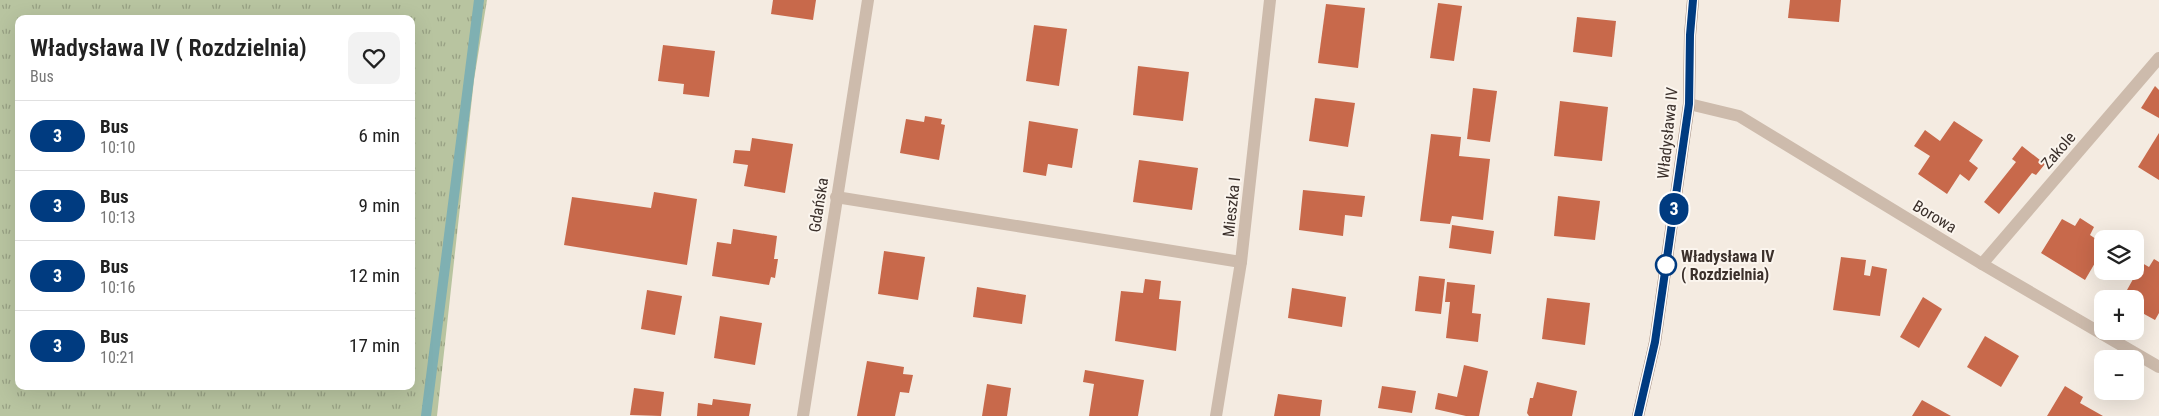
<!DOCTYPE html>
<meta charset="utf-8">
<style>
body{margin:0;font-family:"Roboto Condensed",sans-serif;background:#f2f2f2;color:#222;height:100vh;display:flex;flex-direction:column;font-size:19px;white-space:nowrap}
*{box-sizing:border-box;margin:0}
p{font-size:16px;color:#767676}
.icon{flex:none;width:28px;height:28px;fill:none;stroke:currentColor;stroke-width:2;stroke-linecap:round;stroke-linejoin:round}
.map{position:relative;flex:1;overflow:hidden}
.details{position:absolute;left:15px;top:15px;width:400px;height:375px;display:flex;flex-direction:column;background:#fff;border-radius:10px;box-shadow:0 5px 20px #0002}
.details>*{flex:none}
.badge{padding:0 10px;border-radius:16px;font-size:18px;line-height:32px}
.fabs{position:absolute;left:2094px;top:230px;display:grid;gap:10px}
.fabs a{display:grid;place-items:center;width:50px;height:50px;border-radius:10px;background:#fff;box-shadow:0 5px 20px #0002;font-size:25px}
.map>.badge{position:absolute;translate:-50% -50%;box-shadow:0 0 0 2px #fff}
.round{display:grid;place-items:center;flex:none;width:52px;height:52px;border-radius:10px;background:#f2f2f2}
.headline{display:flex;align-items:center;justify-content:space-between;height:85px;padding:0 15px}
h1{font-size:24px;font-weight:600;line-height:38px}
ul{padding:0;list-style:none}
li{display:flex;align-items:center;gap:15px;height:70px;padding:0 15px;border-top:1px solid #e0e0e0}
li div{flex:1}
li b{display:block;font-size:19px}
li em{font-style:normal}
li .badge{min-width:55px;font-weight:700;text-align:center}
.map>svg:first-child{display:block}
</style>
<div class="map">
<svg width="2159" height="416" viewBox="0 0 2159 416">
<defs>
<pattern id="grass-tufts" width="24" height="20" patternUnits="userSpaceOnUse" patternTransform="scale(1.25)"><rect width="24" height="20" fill="#b8c4a0"/><path d="M3 7l-1-3M5 7V3M7 7l1-3M15 17l-1-3M17 17v-4M19 17l1-3" fill="none" stroke="#97a083"/></pattern>
</defs>
<rect width="100%" height="100%" fill="#f4ebe1"/>
<path fill="url(#grass-tufts)" fill-rule="evenodd" d="M0,0h487l-13,80 -37,336h-437zM19,19h392v367h-392z"/>
<g fill="none" stroke-linecap="round" stroke-linejoin="round">
<path stroke="#7fb0b2" stroke-width="10" d="M426,416l53,-416"/>
</g>
<g fill="#c8694b">
<path d="M773,0h43l-3,20 -42,-6z"/>
<path d="M1790,0h51l-2,22 -51,-4z"/>
<path d="M1438,3l24,3 -8,55 -24,-3z"/>
<path d="M1326,4l39,4 -7,60 -40,-5z"/>
<path d="M1577,17l39,4 -4,36 -39,-5z"/>
<path d="M1034,25l33,4 -8,57 -33,-5z"/>
<path d="M663,45l52,6 -6,46 -26,-3 1,-10 -26,-3z"/>
<path d="M1138,66l51,6 -6,49 -50,-6z"/>
<path d="M2155,86l4,4v28l-18,-10z"/>
<path d="M1473,88l24,3 -7,51 -23,-3z"/>
<path d="M1315,98l40,5 -7,44 -39,-6z"/>
<path d="M1560,101l48,6 -6,54 -48,-5z"/>
<path d="M925,116l17,3 -1,5 4,1 -6,35 -39,-7 6,-34 18,3z"/>
<path d="M1029,121l49,8 -6,39 -24,-4 -2,12 -23,-4z"/>
<path d="M1954,121l29,19 -14,21 9,7 -9,13 -9,-7 -13,20 -29,-20 12,-18 -16,-10 11,-16 15,11z"/>
<path d="M2159,133v47l-21,-13z"/>
<path d="M1431,134l30,3 -2,19 31,3 -7,61 -31,-4 -2,8 -30,-3z"/>
<path d="M752,138l41,6 -8,49 -41,-7 4,-21 -15,-2 2,-13 15,1z"/>
<path d="M2022,146l23,18 -9,11 -4,-2 -33,41 -15,-12 32,-40 -4,-3z"/>
<path d="M1139,160l59,8 -6,42 -59,-8z"/>
<path d="M1303,190l62,6 -3,21 -17,-2 -2,21 -44,-6z"/>
<path d="M654,192l43,7 -10,66 -123,-20 8,-48 79,11z"/>
<path d="M1558,196l42,5 -5,39 -41,-4z"/>
<path d="M2080,218l14,9 -4,8 12,8v8l-17,29 -44,-27 21,-34 13,7z"/>
<path d="M1452,225l42,6 -3,23 -42,-6z"/>
<path d="M733,229l44,7 -3,23h4l-3,19 -4,-1 -2,8 -57,-9 5,-34 14,2z"/>
<path d="M884,251l41,6 -7,43 -40,-6z"/>
<path d="M1841,257l25,3 -2,15 6,1 2,-10 15,3 -7,47 -47,-6z"/>
<path d="M2154,259l5,3v51l-4,7 -20,-11v-10h-13l20,-36 7,4z"/>
<path d="M1419,276l26,3 -4,35 -26,-3z"/>
<path d="M1145,279l16,2 -2,18 22,2 -5,50 -61,-10 6,-50 22,2z"/>
<path d="M1447,282l28,3 -3,28 9,1 -3,28 -32,-4 4,-36h-5z"/>
<path d="M977,287l49,8 -4,29 -49,-7z"/>
<path d="M1292,288l54,9 -4,30 -54,-9z"/>
<path d="M647,290l35,6 -7,39 -34,-6z"/>
<path d="M1923,297l19,12 -23,39 -19,-11z"/>
<path d="M1547,298l43,5 -5,42 -43,-6z"/>
<path d="M720,316l42,7 -7,42 -41,-7z"/>
<path d="M1985,336l34,20 -18,31 -34,-20z"/>
<path d="M867,361l37,6 -1,7 10,1 -4,18 -9,-1 -5,24h-38z"/>
<path d="M1464,365l24,6 -9,45h-13l-31,-7 3,-16 19,4z"/>
<path d="M1085,370l59,10 -6,36h-49l5,-32 -11,-2z"/>
<path d="M1537,382l40,9 -5,25h-43l-2,-3 3,-15h3z"/>
<path d="M987,384l24,4 -4,28h-25z"/>
<path d="M1382,386l34,5 -4,22 -34,-5z"/>
<path d="M2065,386l18,11 -3,6 23,13h-56z"/>
<path d="M634,388l30,4 -3,24 -31,-1z"/>
<path d="M1278,394l44,6 -2,16h-46z"/>
<path d="M713,399l38,5 -2,12h-52l1,-13 14,2z"/>
<path d="M1922,400l29,16h-39z"/>
</g>
<g fill="none" stroke-linecap="round" stroke-linejoin="round">
<g stroke="#cdbbac" stroke-width="12">
<path d="M1689,104l50,12 243,148 177,103"/>
<path d="M836,197l405,65"/>
<path d="M1982,264l177,-206"/>
<path d="M803,416l65,-416"/>
<path d="M1216,416l25,-154 29,-262"/>
</g>
<path stroke="#a18a7d" stroke-width="12" d="M1638,416l17,-74 34,-238 1,-69 3,-35"/>
</g>
<g fill="none" stroke-linecap="round" stroke-linejoin="round">
<g stroke="#fff" stroke-width="11">
<path id="line" d="M1638,416l17,-74 34,-238 1,-69 3,-35"/>
</g>
<use href="#line" stroke="#003b80" stroke-width="8"/>
</g>
<circle fill="#fff" stroke="#003b80" stroke-width="2.5" cx="1666" cy="265" r="10"/>
<g text-anchor="middle" stroke-width="4" stroke-linejoin="round" paint-order="stroke">
<g font-size="16" fill="#3b302b" stroke="#fbf5ee">
<text transform="translate(1667 133) rotate(-84)" y="6">Władysława IV</text>
<text transform="translate(2058 150) rotate(-49)" y="6">Zakole</text>
<text transform="translate(818 205) rotate(-81)" y="6">Gdańska</text>
<text transform="translate(1231 207) rotate(-84)" y="6">Mieszka I</text>
<text transform="translate(1935 216) rotate(31)" y="6">Borowa</text>
</g>
<g font-size="16" font-weight="bold" fill="#3b302b" stroke="#fbf5ee" text-anchor="start">
<text x="1681" y="262">Władysława IV<tspan x="1681" dy="18">( Rozdzielnia)</tspan></text>
</g>
</g>
</svg>
<div class="fabs">
<a><svg class="icon" aria-label="layers" viewBox="0 0 24 24"><path d="M12 4l9 5-9 5-9-5zM3 14l9 5 9-5"/></svg></a>
<a>+</a>
<a>−</a>
</div>
<b class="badge" style="left:1674px;top:209px;background:#003b80;color:#fff">3</b>
<section class="details">
<div class="headline"><div><h1>Władysława IV ( Rozdzielnia)</h1><p>Bus</p></div><a class="round"><svg class="icon" aria-label="heart" viewBox="0 0 24 24"><path d="M12 20l-8-8c-3-5 5-10 8-4 3-6 11-1 8 4z"/></svg></a></div>
<ul>
<li><span class="badge" style="background:#003b80;color:#fff">3</span><div><b>Bus</b><p>10:10</p></div><em>6 min</em></li>
<li><span class="badge" style="background:#003b80;color:#fff">3</span><div><b>Bus</b><p>10:13</p></div><em>9 min</em></li>
<li><span class="badge" style="background:#003b80;color:#fff">3</span><div><b>Bus</b><p>10:16</p></div><em>12 min</em></li>
<li><span class="badge" style="background:#003b80;color:#fff">3</span><div><b>Bus</b><p>10:21</p></div><em>17 min</em></li>
</ul>
</section>
</div>
